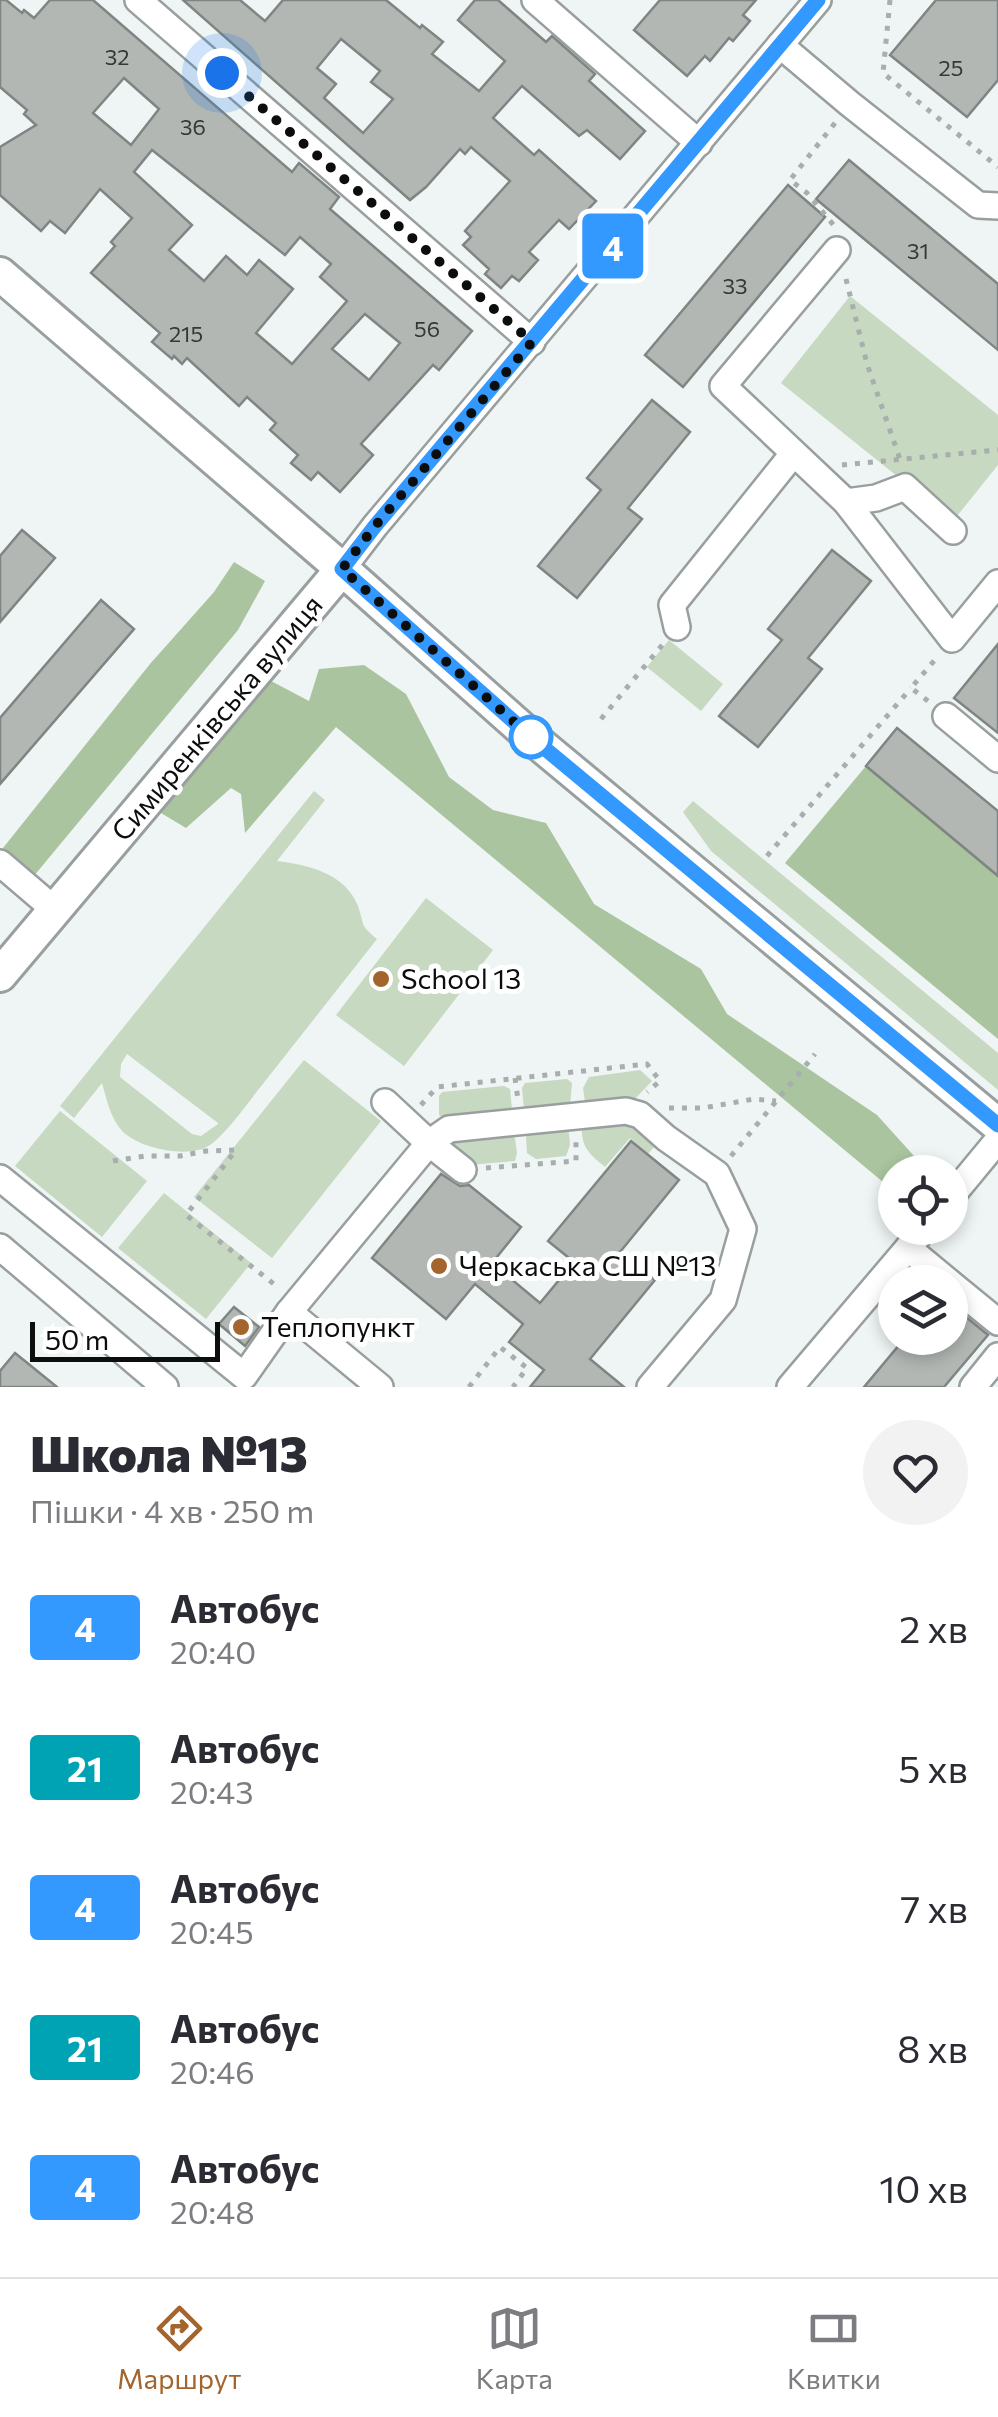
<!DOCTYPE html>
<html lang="uk">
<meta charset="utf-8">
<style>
body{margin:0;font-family:Commissioner,sans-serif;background:#f2f2f3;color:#2b2b33;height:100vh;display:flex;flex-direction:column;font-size:38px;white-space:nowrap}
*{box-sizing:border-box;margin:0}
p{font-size:32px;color:#7c7c81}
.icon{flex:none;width:55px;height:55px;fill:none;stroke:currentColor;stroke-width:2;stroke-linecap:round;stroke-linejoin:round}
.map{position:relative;height:1387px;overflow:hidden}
.drawer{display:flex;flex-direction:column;background:#fff;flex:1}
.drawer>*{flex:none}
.badge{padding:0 20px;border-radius:8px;font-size:35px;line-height:65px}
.buttons{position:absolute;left:878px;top:1155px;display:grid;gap:20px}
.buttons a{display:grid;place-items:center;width:90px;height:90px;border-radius:50%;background:#fff;box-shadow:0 5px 15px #0003;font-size:50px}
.scale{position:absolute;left:30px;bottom:25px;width:190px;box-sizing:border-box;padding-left:10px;border:5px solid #0c0e0e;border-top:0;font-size:28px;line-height:35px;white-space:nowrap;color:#0c0e0e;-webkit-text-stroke:8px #fff;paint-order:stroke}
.you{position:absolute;width:50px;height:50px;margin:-25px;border:8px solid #fff;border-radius:50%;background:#1a73e8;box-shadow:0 0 0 15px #1a73e833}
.map>.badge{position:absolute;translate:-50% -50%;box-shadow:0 0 0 5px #fff}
.round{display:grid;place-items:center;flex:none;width:105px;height:105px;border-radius:52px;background:#f2f2f3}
.summary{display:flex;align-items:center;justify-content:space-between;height:170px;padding:0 30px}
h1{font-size:48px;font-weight:800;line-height:75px}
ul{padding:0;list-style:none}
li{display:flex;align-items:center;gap:30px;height:140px;padding:0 30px}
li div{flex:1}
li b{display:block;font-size:38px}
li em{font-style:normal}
li .badge{min-width:110px;font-weight:700;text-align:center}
.tab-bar{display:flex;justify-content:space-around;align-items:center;height:140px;border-top:2px solid #e1e1e2;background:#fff;font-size:28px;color:#7c7c81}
.tab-bar a{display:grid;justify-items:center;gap:5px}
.tab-bar .on{color:#a4642e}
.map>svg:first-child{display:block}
</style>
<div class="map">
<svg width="998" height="1387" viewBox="0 0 998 1387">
<rect width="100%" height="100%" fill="#eef5f4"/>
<g fill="#c7d9c0" fill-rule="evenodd">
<path d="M850,296l148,119v50l-45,56 -172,-138z"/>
<path d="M669,640l54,44 -22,27 -54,-44z"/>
<path d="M314,791l11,9 -48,61c31,4 68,12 81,45 7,20 1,18 19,33 -37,47 -74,94 -111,141 -15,18 -37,51 -56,65 -20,14 -69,4 -87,-13 -13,-14 -16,-32 -21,-49l-28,35 -14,-12zM127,1054l91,69v1l-17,12 -9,-2 -72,-57 1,-13z"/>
<path d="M693,801l305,252v37l-287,-239 -28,-39z"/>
<path d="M426,898l67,52 -89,116 -68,-51z"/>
<path d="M304,1060l77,61 -109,137 -78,-61z"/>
<path d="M640,1070l12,11 -22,23 -44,5 -3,-21 6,-11z"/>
<path d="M567,1079l5,4 -2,22 -36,9 -10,-5 -2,-21 3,-5z"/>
<path d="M504,1086l6,3 2,21 -8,8 -55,5 -10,-8v-19l3,-4z"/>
<path d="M60,1111l87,70 -45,56 -87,-71z"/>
<path d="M628,1118l32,22 -12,14 -18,-16 -25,29c-14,-12 -24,-19 -23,-39z"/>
<path d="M568,1123l2,22 -4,11 -30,3 -9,-6 -1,-16 11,-11z"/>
<path d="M503,1130l12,8 2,15 -2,8 -46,4 -26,-21 8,-8z"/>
<path d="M164,1193l87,70 -45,56 -88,-71z"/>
</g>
<g fill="#a9c49f">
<path d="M234,562l31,19 -27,49 -205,247 -30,-29 147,-184 64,-72z"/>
<path d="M364,665l42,29 43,83 44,33 53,13 48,81 107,65 26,45 150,101 47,52 -2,5h-27v20l-559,-465 -91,106 -4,-39 -10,-6 -45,40 -30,-18 107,-126 8,-3 38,20 10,-32z"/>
<path d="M866,766l132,110v163l-213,-176z"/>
</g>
<g fill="#b2b7b4" stroke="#7f8582" stroke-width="2.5" fill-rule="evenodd">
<path d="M0,0h6l16,13 2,-3 10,8 16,-18h43l199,172 7,-9 40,34 -9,12 142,122 -33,39 -6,-5 -72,79 12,11 -33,37 -22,-20 -7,8 -20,-17 7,-8 -28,-25 6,-7 -29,-26 -8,9 -52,-48 -5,6 -8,-8 -2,3 -20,-17 8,-9 -69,-60 24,-27 -4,-4 21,-24 -32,-29 -35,44 -15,-12 -9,10 -41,-36v-48l36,-22 -12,-11 3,-4 -27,-23zM124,78l35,31 -28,36 -38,-32zM152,150l133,105 15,-18 31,27 -11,13 27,24 -55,63 -36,-31 37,-44 -34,-29 -12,15 -21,-19 -22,25 -35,-31 23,-25 -58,-53zM365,314l35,29 -31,37 -37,-31z"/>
<path d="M183,0h57l25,21 18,-21h103l34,28 2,-3 21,17 -11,12 47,37 26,-30 -47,-41 17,-20h23l48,42 6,-6 43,38 -6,7 56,50 -25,28 -33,-29 -8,6 -57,-50 -29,32 41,37 5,-5 57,51 -27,28 -10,-9 -30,32 9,8 -19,21 -7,-5 -11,12 -16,-14 4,-5 -26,-24 8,-8 -6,-6 45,-50 -39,-34 -6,7 -5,-5 -34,38 -16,13zM341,39l39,32 -9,11 22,17 -30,34 -39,-35 12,-14 -19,-16z"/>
<path d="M660,0h96l-13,15 7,6 -17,20 -4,-3 -19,23 -5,-5 -18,20 -53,-46z"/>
<path d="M936,0h62v80l-31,37 -77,-62z"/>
<path d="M849,160l149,124v66l-182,-151z"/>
<path d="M788,185l37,32 -142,170 -38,-32z"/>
<path d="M652,400l38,32 -62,76 14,11 -65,79 -39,-32 63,-76 -14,-12z"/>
<path d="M22,530l33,28 -55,64v-66z"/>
<path d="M832,550l39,31 -63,77 14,11 -64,78 -39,-31 63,-76 -14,-11z"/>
<path d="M101,600l33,29 -134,155v-66z"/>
<path d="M998,644v89l-44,-35z"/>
<path d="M897,728l101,83v65l-132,-110z"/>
<path d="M631,1141l48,39 -59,72 35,28 -65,79 34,28h-94l14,-17 -35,-28 14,-18 -48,-40 -29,35 -74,-61 69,-84 19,12 9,-1 52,42 -29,36 48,40 34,-41 -26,-21z"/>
<path d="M950,1304l38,31 -44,52h-80l41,-49h45z"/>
<path d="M234,1307l25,20 -14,19 -26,-22z"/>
<path d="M15,1353l42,34h-57v-16z"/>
</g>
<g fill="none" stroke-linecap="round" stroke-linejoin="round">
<g stroke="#989f9e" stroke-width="30">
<g id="minor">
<path d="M138,0l394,342"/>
<path d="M535,0l164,143"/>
<path d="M780,45l70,59 128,101 20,1"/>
<path d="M837,250l-114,136 123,116 106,137 46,-56"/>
<path d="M846,502l30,-4 29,-11 48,44"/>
<path d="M342,569l33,-43 443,-526"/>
<path d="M677,627l-5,-22 121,-151"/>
<path d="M946,716l52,43"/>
<path d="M0,863l55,47"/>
<path d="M385,1102l44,41 20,-14 177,-18 14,4 26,23 51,36 26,55 -20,71 -73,87"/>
<path d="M0,1178l244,198 45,-64 140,-169 34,27"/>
<path d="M950,1198l48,-58"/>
<path d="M0,1247l165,140"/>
<path d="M908,1248l41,34"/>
<path d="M950,1283l48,39"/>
<path d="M289,1312l91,75"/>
<path d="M790,1387l135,-159"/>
<path d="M973,1387l25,-31"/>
</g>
</g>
<g stroke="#989f9e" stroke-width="38">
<g id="major">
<path d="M0,274l342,295 189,168 467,388"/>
<path d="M0,975l342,-406"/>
</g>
</g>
<g stroke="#a8adad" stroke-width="5" stroke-dasharray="5 8" stroke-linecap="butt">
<path d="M890,0l-7,73 115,94"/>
<path d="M835,123l-45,57 17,13 29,35"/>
<path d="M846,279l21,85 35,101"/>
<path d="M842,465l156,-15"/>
<path d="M928,701l-17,-13 28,-33"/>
<path d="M601,719l62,-75"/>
<path d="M767,856l144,-168"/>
<path d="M515,1078l3,22"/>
<path d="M421,1105l16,-18 210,-23 13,17 -13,11"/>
<path d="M669,1108h34l51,-9 22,2"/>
<path d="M731,1156l84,-102"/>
<path d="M113,1161l32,-5h35l26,-5 30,-1 -50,65 93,73"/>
<path d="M486,1168l90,-7v-24"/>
<path d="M469,1387l31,-40 27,21 -14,19"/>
</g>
<use href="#minor" stroke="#fff" stroke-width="25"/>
<use href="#major" stroke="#fff" stroke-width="32"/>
</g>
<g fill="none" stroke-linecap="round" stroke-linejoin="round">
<g stroke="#fff" stroke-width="22">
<path id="line" d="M818,0l-443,526 -33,43 189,168 467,388"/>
</g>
<use href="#line" stroke="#39f" stroke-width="15"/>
<path stroke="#0c0e0e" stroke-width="10" stroke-dasharray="0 18" d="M222,73l310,269 -157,184 -33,43 189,168"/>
</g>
<circle fill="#fff" stroke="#39f" stroke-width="5" cx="531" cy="737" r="20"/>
<g fill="#a4642e" stroke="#fff" stroke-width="4">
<circle cx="381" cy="979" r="10"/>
<circle cx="439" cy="1266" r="10"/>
<circle cx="241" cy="1327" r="10"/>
</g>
<g text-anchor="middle" stroke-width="10" stroke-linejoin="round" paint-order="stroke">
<g font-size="22" fill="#363838">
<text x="117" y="65">32</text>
<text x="951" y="76">25</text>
<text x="193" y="135">36</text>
<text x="918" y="259">31</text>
<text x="735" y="294">33</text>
<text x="427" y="337">56</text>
<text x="186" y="342">215</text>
</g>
<g font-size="28" fill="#0c0e0e" stroke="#fff">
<text transform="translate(217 718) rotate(-50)" y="10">Симиренківська вулиця</text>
</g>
<g font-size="28" fill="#0c0e0e" stroke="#fff" text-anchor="start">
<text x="401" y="989">School 13</text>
<text x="459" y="1276">Черкаська СШ №13</text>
<text x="261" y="1337">Теплопункт</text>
</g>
</g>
</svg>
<div class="buttons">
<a><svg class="icon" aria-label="locate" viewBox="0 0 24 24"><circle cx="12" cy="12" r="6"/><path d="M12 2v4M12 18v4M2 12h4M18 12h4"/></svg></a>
<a><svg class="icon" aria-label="layers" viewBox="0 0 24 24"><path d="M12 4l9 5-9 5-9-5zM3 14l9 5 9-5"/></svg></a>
</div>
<div class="scale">50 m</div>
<div class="you" style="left:222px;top:73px"></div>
<b class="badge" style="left:613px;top:246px;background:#39f;color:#fff">4</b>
</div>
<section class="drawer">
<div class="summary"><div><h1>Школа №13</h1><p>Пішки · 4 хв · 250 m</p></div><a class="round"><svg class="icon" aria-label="heart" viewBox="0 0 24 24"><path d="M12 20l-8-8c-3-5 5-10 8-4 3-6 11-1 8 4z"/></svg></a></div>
<ul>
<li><span class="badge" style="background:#39f;color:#fff">4</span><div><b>Автобус</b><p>20:40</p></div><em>2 хв</em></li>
<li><span class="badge" style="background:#00a3b4;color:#fff">21</span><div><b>Автобус</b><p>20:43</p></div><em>5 хв</em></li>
<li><span class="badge" style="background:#39f;color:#fff">4</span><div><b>Автобус</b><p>20:45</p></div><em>7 хв</em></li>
<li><span class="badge" style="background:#00a3b4;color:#fff">21</span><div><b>Автобус</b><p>20:46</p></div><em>8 хв</em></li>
<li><span class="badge" style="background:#39f;color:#fff">4</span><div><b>Автобус</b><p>20:48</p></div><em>10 хв</em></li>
</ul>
</section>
<nav class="tab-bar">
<a class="on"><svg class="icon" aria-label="directions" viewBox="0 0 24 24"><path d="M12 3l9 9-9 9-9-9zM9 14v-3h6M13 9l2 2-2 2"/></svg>Маршрут</a>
<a><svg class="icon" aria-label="map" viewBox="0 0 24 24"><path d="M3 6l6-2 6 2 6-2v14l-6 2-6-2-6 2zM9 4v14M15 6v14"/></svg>Карта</a>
<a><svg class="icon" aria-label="tickets" viewBox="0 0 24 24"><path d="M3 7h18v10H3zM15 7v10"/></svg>Квитки</a>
</nav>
